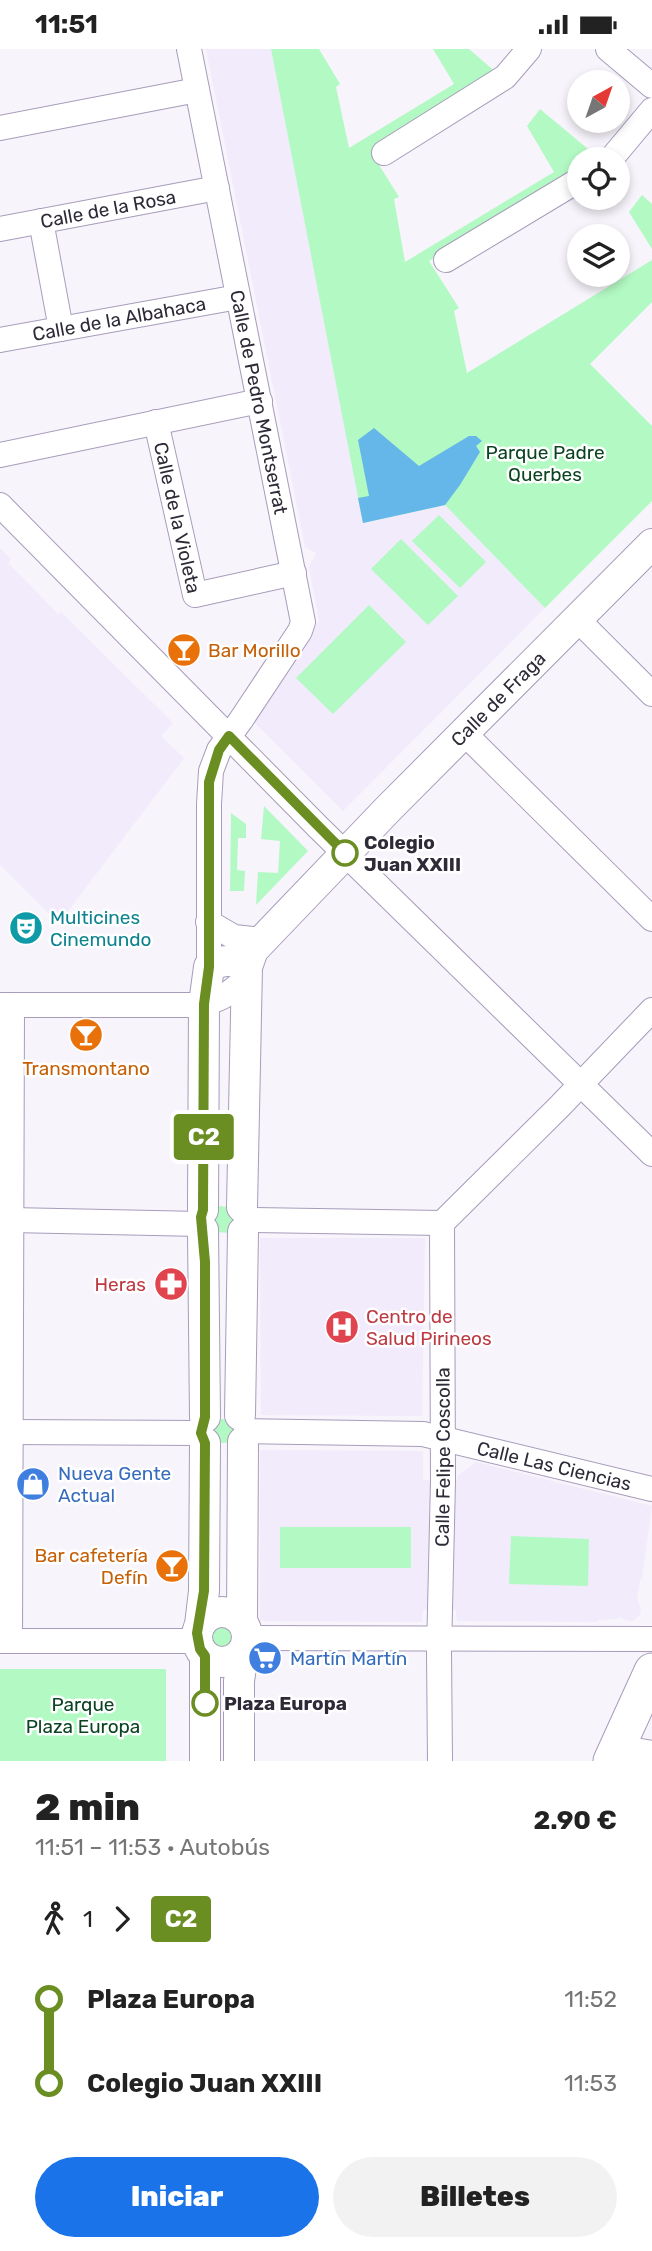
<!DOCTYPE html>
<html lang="es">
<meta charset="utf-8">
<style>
body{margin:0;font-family:Rubik,sans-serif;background:#f2f2f2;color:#222;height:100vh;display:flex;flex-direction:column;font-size:26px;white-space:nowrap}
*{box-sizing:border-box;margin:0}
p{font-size:23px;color:#767676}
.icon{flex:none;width:38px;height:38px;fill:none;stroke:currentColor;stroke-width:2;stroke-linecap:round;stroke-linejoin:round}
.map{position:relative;height:1712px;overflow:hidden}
.sheet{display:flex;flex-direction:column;background:#fff;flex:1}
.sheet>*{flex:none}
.badge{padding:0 14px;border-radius:5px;font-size:24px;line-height:46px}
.needle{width:46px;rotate:40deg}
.controls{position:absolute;left:567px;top:21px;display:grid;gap:14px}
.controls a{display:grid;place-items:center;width:63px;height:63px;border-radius:50%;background:#fff;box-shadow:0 4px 10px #0003;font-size:35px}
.map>.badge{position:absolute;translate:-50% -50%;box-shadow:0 0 0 4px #fff}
.legs{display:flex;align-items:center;gap:10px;height:77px;padding:0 35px;font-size:23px}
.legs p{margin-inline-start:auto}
.head{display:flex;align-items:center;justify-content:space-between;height:119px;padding:0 35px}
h1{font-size:38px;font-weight:800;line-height:52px}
.action{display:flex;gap:14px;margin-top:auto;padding:14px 35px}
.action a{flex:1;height:80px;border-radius:42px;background:#1a73e8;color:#fff;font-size:28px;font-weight:800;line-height:80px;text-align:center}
.action a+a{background:#f2f2f2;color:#222}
ul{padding:0 35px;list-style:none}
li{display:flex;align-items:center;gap:24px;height:84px;font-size:26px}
li i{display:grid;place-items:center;width:10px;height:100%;margin:0 9px;background:currentColor}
li i::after{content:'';width:18px;height:18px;margin:-9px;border:5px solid;border-radius:50%;background:#fff}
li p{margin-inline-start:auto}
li:first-child i{background:linear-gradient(#0000 50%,currentColor 0)}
li:last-child i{background:linear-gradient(currentColor 50%,#0000 0)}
.status{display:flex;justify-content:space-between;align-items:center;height:49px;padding:0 35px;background:#fff;direction:ltr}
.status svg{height:19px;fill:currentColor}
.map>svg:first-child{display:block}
</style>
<div class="status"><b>11:51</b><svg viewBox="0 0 49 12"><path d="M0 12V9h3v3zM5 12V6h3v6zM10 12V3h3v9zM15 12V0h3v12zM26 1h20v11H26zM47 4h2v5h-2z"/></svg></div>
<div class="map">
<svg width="652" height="1712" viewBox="0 0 652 1712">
<rect width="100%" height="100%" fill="#f7f4fb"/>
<g fill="#f1ebfc">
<path d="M206,0h65l92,473 82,-17 100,103 -202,203 -89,-89 65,-101 -10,-54 7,-14 -11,-6z"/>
<path d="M0,499l11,11 -3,4 10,10 40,41 3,-2 112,111 -12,13 23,22 -125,165 -59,-58z"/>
<path d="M260,1189h165l-3,178 -161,-1z"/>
<path d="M260,1401l163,1v29l34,1v-5l19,-14 176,44 -10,73 -2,1 -3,20 4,8 -1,7 -7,6h-4l-10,-4 -2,2 -19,1v2l-141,-1 -1,-11h-33l-1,12 -162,-1z"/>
</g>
<g fill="#b3f9c4">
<path d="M271,0h48l21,35 -4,3 13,61 105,-64 -21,-35h36l29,25 -127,78 28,45 -5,2 11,63 149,-90 -27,-46 13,-17 60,50h-21v13l-150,89 30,47 -5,3 13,62 185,-113v42l-62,62 62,62v75l-107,107 -100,-103 -82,18z"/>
<path d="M642,146l10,9v45l-23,-37z"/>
<path d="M439,466l47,47 -26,26 -48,-47z"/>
<path d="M401,490l57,57 -30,29 -57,-56z"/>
<path d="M369,556l37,37 -73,72 -37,-36z"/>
<path d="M264,757l44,45 -52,54 2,-33 20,1 2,-32 -19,-2z"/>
<path d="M231,764l15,11v14h-8l-1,32 8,1 -1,20h-14z"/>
<path d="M220,1157l8,1 9,9 -8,17 -12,-1 -6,-18z"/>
<circle cx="223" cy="1382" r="12"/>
<rect x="280" y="1478" width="131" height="41"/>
<path d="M511,1487l78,3 -1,47 -79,-2z"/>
<circle cx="222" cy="1588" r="12"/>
<rect x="0" y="1620" width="166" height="92"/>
</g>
<path fill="#64b7e8" d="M374,379l45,38 50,-30h7l6,5 -6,5 4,6 -20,33 -15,20 -82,18 -5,-25 11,-2 -11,-56z"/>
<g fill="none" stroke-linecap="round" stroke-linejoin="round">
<g stroke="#a79cbb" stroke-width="26">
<g id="minor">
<path id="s1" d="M189,0l114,573 -3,9 -59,89 -22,30 -8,21 -2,33v163"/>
<path d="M608,0l44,37"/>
<path d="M0,79l197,-38"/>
<path d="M384,104l121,-76 24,-28"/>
<path d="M611,110l41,-49"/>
<path d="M41,172l20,108"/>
<path id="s2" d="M0,180l217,-41"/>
<path d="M446,211l133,-80"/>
<path id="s3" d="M0,291l238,-43"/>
<path id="s4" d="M156,373l39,173 99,-22"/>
<path d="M0,406l260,-54"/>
<path d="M0,456l319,323 333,326"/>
<path d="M577,570l75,75"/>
<path d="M464,684l188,186"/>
<path d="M208,873l26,15 27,3"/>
<path d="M0,956h195c25,-4 33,-10 52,-27"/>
<path d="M11,1171l190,4"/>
<path d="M246,1171l196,3"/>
<path id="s5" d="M246,1382l177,3 229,55"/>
<path d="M10,1383l191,1"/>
<path d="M248,1589l404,1"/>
<path d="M0,1592h197"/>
<path d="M10,1592l2,-636"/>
<path d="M617,1698l35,6"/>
<path id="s6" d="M440,1712l-1,-109 4,-171 -1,-258 118,-117 92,-96"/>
</g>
</g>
<g stroke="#a79cbb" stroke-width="32">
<g id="major">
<path id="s7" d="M242,1158l5,-240 6,-17 136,-142 263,-264"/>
<path d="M203,1161l1,-206 5,-37c13,-8 25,-8 38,0"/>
<path d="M203,1181l2,187"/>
<path d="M240,1366l3,-183"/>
<circle cx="222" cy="1588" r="25"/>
<path d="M242,1572l1,-179"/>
<path d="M200,1576l4,-34 1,-148"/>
<path d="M205,1712v-105"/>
<path d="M239,1712v-80l4,-28"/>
</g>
</g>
<g stroke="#a79cbb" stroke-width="37">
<path id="highway" d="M611,1712l41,-90"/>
</g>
<use href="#minor" stroke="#fff" stroke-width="24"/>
<use href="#major" stroke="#fff" stroke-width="30"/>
<use href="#highway" stroke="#fff" stroke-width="35"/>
</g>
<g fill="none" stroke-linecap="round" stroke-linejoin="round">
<g stroke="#fff" stroke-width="16">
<path id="line-1" d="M205,1654v-47l-5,-7 -3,-16 7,-42 1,-148 -4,-10 4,-16v-155l-4,-45 2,-7 1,-206 5,-37v-185l10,-32 10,-14 116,117"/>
</g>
<use href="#line-1" stroke="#6b8e23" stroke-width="10"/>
</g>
<defs>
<g id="bar-disc" transform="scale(1.75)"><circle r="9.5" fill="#e8710a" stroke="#fff"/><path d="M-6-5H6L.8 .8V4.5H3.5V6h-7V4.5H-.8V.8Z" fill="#fff"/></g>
<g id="theatre-disc" transform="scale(1.75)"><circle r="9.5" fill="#0f9aa8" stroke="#fff"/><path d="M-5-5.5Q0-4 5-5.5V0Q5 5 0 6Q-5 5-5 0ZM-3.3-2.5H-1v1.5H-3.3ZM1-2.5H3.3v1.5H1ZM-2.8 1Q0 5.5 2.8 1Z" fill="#fff"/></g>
<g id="pharmacy-disc" transform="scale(1.75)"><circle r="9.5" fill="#e0444e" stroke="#fff"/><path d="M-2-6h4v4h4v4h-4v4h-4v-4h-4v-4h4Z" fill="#fff"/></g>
<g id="hospital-disc" transform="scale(1.75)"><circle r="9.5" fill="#e0444e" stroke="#fff"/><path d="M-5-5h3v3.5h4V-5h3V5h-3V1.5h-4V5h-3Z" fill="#fff"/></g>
<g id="shop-disc" transform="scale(1.75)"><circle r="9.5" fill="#3f7fe0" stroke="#fff"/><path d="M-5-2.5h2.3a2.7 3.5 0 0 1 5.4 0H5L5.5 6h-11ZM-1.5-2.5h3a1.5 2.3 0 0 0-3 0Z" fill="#fff"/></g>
<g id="supermarket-disc" transform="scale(1.75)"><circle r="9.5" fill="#3f7fe0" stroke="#fff"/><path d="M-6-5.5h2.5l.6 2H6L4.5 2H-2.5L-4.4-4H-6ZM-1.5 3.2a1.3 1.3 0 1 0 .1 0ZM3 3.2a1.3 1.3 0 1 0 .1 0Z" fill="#fff"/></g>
</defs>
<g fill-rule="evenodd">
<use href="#bar-disc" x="184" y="601"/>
<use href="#theatre-disc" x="26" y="879"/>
<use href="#bar-disc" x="86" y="986"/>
<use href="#pharmacy-disc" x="171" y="1235"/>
<use href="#hospital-disc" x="342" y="1278"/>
<use href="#shop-disc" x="33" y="1435"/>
<use href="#bar-disc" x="172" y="1517"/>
<use href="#supermarket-disc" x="265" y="1609"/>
</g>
<g fill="#fff" stroke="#6b8e23" stroke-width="3.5">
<circle cx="345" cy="804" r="12"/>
<circle cx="205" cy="1654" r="12"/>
</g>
<g text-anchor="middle" stroke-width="5" stroke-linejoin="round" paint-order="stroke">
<g font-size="19" fill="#2f2a37" stroke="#fff">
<text dy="7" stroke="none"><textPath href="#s2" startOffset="110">Calle de la Rosa</textPath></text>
<text dy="7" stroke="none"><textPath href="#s3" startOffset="121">Calle de la Albahaca</textPath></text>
<text dy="7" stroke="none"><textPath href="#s1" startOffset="360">Calle de Pedro Montserrat</textPath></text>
<text dy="7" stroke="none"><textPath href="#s4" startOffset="98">Calle de la Violeta</textPath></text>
<text dy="7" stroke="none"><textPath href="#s7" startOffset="609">Calle de Fraga</textPath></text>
<text dy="7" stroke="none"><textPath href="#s6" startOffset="304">Calle Felipe Coscolla</textPath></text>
<text dy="7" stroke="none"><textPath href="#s5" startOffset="312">Calle Las Ciencias</textPath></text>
</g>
<g font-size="19" fill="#0b4421" stroke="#fff">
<text x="545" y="410">Parque Padre<tspan x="545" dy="22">Querbes</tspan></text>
<text x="83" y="1662">Parque<tspan x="83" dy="22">Plaza Europa</tspan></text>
</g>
<g font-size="19" fill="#c56008" stroke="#fff" text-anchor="start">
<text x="208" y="608">Bar Morillo</text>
<text x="86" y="1026" text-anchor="middle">Transmontano</text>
<text x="148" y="1513" text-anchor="end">Bar cafetería<tspan x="148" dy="22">Defín</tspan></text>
</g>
<g font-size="19" font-weight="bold" fill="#2f2a37" stroke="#fff" text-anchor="start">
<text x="364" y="800">Colegio<tspan x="364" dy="22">Juan XXIII</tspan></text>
<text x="224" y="1661">Plaza Europa</text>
</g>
<g font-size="19" fill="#0d838f" stroke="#fff" text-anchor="start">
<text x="50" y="875">Multicines<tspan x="50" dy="22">Cinemundo</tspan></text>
</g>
<g font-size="19" fill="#be3a42" stroke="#fff" text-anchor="end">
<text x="146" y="1242">Heras</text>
<text x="366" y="1274" text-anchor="start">Centro de<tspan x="366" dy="22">Salud Pirineos</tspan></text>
</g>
<g font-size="19" fill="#366cbe" stroke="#fff" text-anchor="start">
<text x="58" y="1431">Nueva Gente<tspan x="58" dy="22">Actual</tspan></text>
<text x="290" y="1616">Martín Martín</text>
</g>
</g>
</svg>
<div class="controls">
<a><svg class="needle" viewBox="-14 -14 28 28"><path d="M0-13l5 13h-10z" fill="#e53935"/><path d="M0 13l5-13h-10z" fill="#767676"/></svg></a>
<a><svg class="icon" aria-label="locate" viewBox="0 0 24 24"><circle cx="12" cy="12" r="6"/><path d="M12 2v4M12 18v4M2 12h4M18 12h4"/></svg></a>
<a><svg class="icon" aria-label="layers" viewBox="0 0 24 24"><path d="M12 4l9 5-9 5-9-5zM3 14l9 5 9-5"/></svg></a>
</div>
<b class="badge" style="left:204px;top:1088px;background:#6b8e23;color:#fff">C2</b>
</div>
<section class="sheet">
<div class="head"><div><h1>2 min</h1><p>11:51 – 11:53 · Autobús</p></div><b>2.90 €</b></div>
<div class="legs"><svg class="icon" aria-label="walk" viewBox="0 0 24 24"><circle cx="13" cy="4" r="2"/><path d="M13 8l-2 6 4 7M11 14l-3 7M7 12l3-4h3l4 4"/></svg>1<svg class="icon" aria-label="forward" viewBox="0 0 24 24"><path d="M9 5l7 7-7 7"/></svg><b class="badge" style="background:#6b8e23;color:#fff">C2</b></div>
<ul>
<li><i style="color:#6b8e23"></i><b>Plaza Europa</b><p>11:52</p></li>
<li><i style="color:#6b8e23"></i><b>Colegio Juan XXIII</b><p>11:53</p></li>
</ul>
<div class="action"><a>Iniciar</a><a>Billetes</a></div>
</section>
